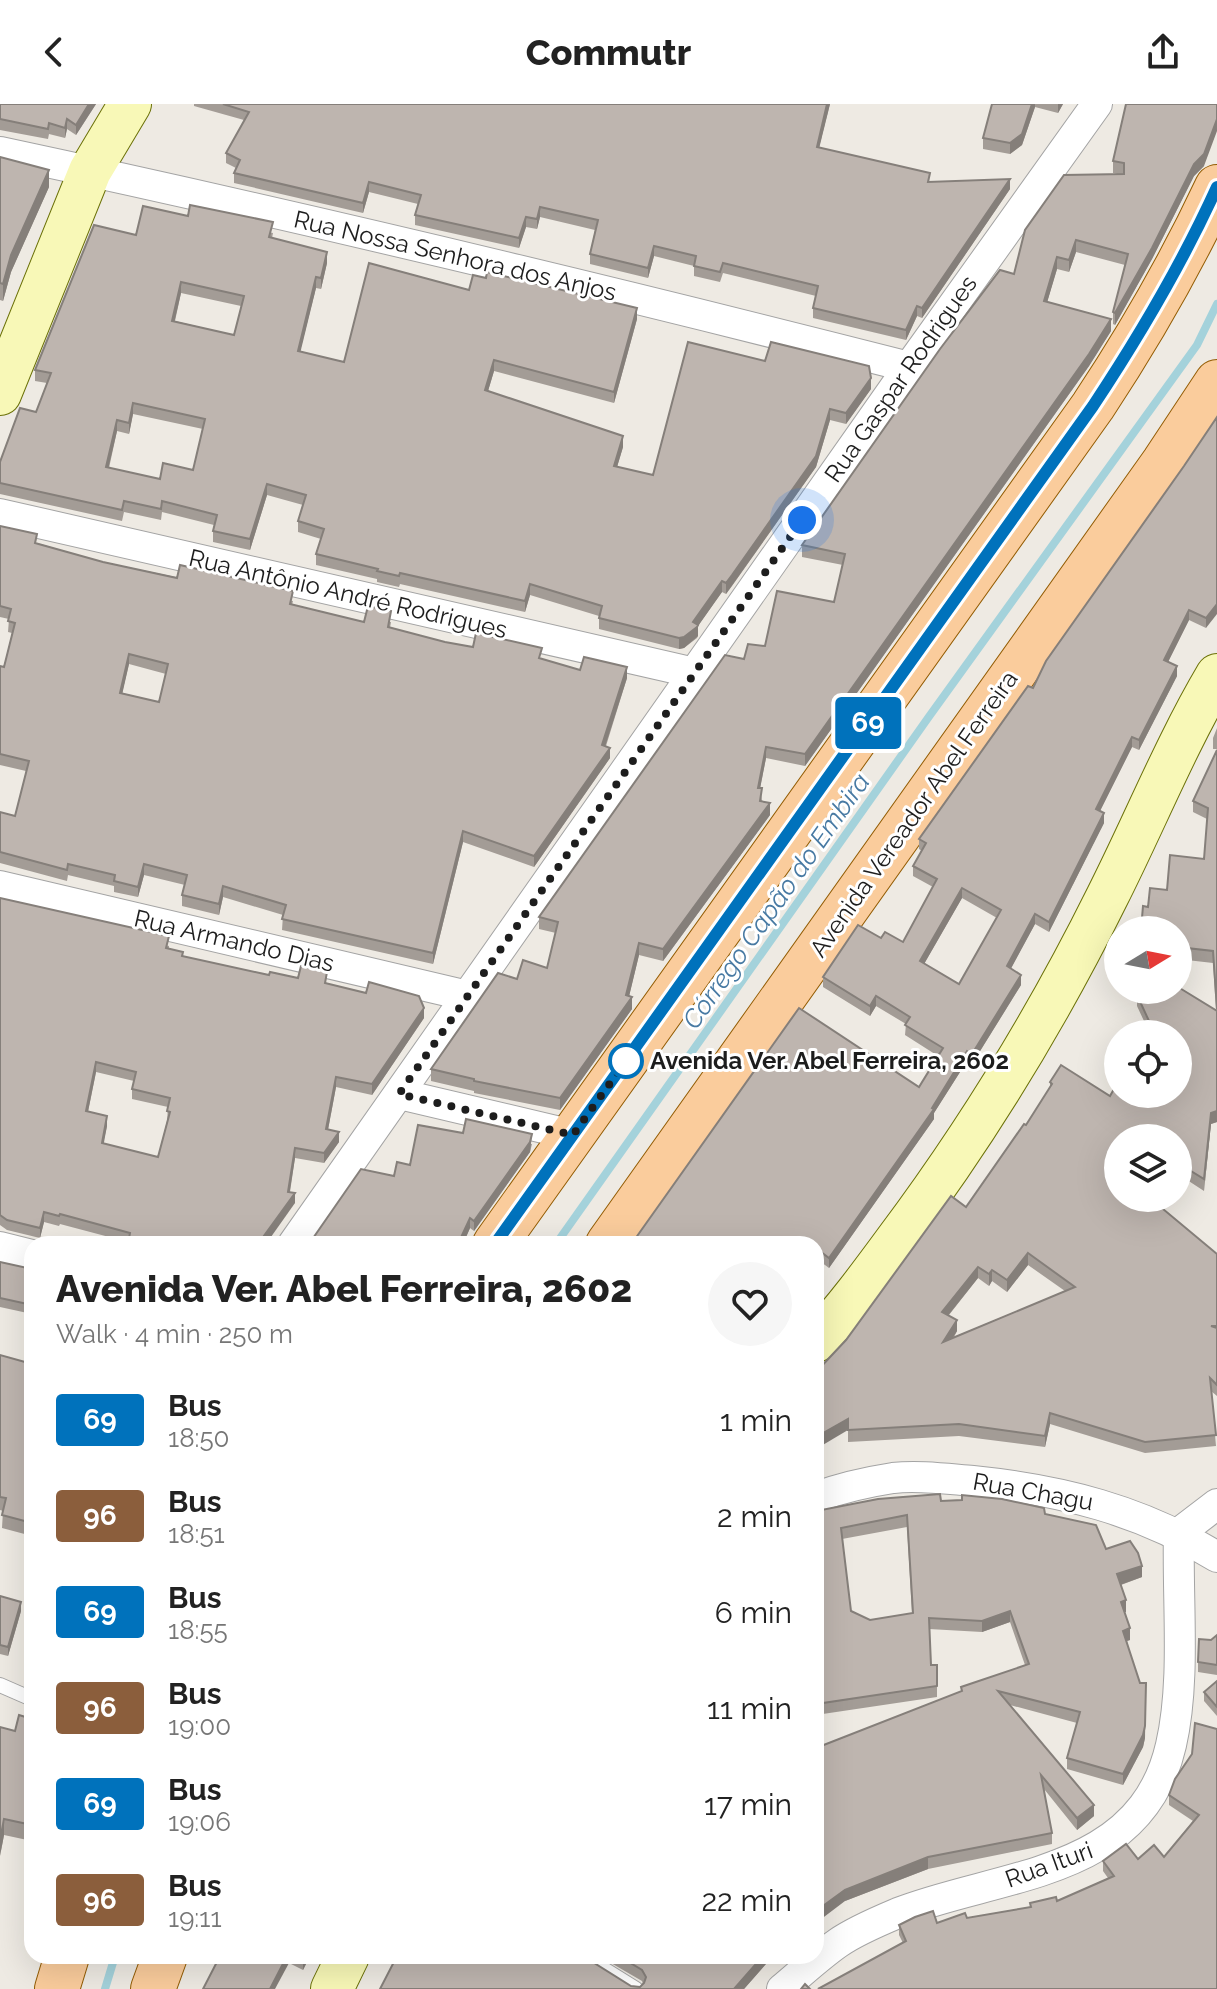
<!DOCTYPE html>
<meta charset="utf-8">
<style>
body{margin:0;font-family:Raleway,sans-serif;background:#f6f6f6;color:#222;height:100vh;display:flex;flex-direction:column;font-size:30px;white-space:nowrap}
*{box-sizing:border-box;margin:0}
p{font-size:26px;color:#767676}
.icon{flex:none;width:44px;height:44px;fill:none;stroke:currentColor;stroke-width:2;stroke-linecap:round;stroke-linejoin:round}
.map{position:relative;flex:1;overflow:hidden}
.sheet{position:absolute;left:24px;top:1132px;width:800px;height:728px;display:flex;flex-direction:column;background:#fff;border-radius:24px;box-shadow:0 8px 32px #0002}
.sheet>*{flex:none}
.badge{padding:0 16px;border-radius:6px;font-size:28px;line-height:52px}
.needle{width:52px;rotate:80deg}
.controls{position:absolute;left:1104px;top:812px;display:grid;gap:16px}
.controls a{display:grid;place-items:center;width:88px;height:88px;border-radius:50%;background:#fff;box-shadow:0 8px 32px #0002;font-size:40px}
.you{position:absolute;width:40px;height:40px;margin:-20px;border:6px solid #fff;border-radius:50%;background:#1a73e8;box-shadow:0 0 0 12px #1a73e833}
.map>.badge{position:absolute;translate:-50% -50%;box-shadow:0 0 0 4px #fff}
.round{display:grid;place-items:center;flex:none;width:84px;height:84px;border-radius:42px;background:#f6f6f6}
.summary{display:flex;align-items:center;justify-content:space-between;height:136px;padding:0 32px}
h1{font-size:38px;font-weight:800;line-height:60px}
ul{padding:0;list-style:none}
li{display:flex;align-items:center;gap:24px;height:96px;padding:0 32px}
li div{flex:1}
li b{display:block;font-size:30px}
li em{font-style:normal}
li .badge{min-width:88px;font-weight:700;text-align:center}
header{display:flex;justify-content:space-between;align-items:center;height:104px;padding:0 32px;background:#fff;font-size:36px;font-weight:800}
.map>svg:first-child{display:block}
</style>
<header><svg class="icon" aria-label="back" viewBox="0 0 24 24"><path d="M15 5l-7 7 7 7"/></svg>Commutr<svg class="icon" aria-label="share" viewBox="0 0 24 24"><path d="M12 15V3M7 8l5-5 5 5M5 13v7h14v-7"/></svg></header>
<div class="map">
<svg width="1217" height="1885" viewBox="0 0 1217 1885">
<rect width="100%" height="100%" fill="#eeeae3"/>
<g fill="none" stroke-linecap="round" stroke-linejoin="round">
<g stroke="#a4d2db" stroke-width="8">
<path d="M556,1140l372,-526 269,-373 20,-41"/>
<path d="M105,1885l10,-33"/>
</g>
<g stroke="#a4a4a4" stroke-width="16">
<g id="lane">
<path d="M0,1581l32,14"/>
<path d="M583,1852l53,33"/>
</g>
</g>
<g stroke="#a4a4a4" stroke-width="32">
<g id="street">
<path d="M0,48c304,65 607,138 909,215"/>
<path d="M0,410l695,159"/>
<path d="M0,782l468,110"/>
<path d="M399,990l174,41"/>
<path d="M293,1140l616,-877 188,-263"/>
<path d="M0,1143l32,8"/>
<path d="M816,1393c25,-9 51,-15 77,-19 26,-3 55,1 80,3 88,9 168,29 244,76"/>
<path d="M782,1885c18,-15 36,-32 56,-46 17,-12 41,-22 60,-30 102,-40 243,-36 273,-168 15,-65 6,-145 8,-212l38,-29"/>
</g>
</g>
<g stroke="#6b7107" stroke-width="44">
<g id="secondary">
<path d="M0,290l90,-223 40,-67"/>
<path d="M816,1237c29,-31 54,-65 79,-99 81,-108 152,-224 212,-345 37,-73 68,-151 110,-222"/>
<path d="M332,1885l16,-33"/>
</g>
</g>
<g stroke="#935c03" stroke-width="46">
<g id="primary">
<path d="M495,1140l598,-838c47,-71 88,-142 124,-219"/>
<path d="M608,1140l556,-782 53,-80"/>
<path d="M57,1885l10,-33"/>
<path d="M153,1885l12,-33"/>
</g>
</g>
<use href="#lane" stroke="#fff" stroke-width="14"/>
<use href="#street" stroke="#fff" stroke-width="30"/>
<use href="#secondary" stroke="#f8f8b7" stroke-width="42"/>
<use href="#primary" stroke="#facc9c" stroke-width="44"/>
</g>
<g fill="#a39c96" fill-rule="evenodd">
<path d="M0,0h96l-20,31 -9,-6 -2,9 -16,-4 -1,5 -48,-9z"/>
<path d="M194,0h636l-11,43 111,35 80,7 -88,129 -5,-2 -11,24 -93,-22v-10l3,-12 -48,-12 -45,-11 -3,9 -26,-6v-10l-40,-10 -6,22 -58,-14v-10l5,-24 -55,-13 -3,12 -11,-2 -7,21 -104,-23v-10l3,-11 -49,-12 -6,21 -129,-30v-10l2,-5 -10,-5v-10l18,-33 -50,-14z"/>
<path d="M992,0h71l-5,9 -23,-6 -13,38 -12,9 -27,-5v-11z"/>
<path d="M0,53l49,30 -38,85 -8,29 -3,-1z"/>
<path d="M1113,57l91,5 -10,10 -42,83 -37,66 -2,-1v-12l12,-47 -49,-13 -7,20 -12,-3 -10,33 64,29 -22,35 -284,400 -39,-8 -6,30 2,13 8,14 -107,146 -24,-6 -10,41 3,13 -72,101 -86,-17v-2l-43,-10v-12l86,-90 30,-11 9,-35 -17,-4v-12l205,-258 90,-57 9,-37 -41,-8v-12l212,-271 103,-100 -4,-1z"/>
<path d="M188,112l85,17 -1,5 55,25 -6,26 -5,-1 -16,63 44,11 125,-72 168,29 -23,84 -120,-32 -6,20 135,56 -6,20 36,8 218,-86 -25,35 -16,-4 -14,47 -84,119 -6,8 -4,-2 -24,34v10l-1,2 -13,10 -5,1 -80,-20v-13l-69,-21 -5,17 -125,-28 -1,3 -22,-5v-3l-61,-14v-11l5,-15 -23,-7v-11l5,-16 -36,-10 -17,55 -37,-8v-11l1,-6 -52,-13 -1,8 -37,-8 -2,9 -122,-27v-32l36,-50 11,-29 -12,-2v-11l101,-135zM181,189l60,13 -7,29 -59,-14zM133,310l70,15 -10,41 -33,9 -51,-11 8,-37 12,3z"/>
<path d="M1217,313l-11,211 -17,-8 -21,42 9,14 -38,74 -7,-3 -32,64 4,12 -55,109 -14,-8 -24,44 10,17 -49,79 -5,-3 -33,52v6l-105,149 -12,-9 -1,2v-17h-181v-5l284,-152 19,-31 -33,-21 1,-11 -30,-18 -6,10 -47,-29v-10l58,-39 22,4 30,-55 -20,-11v-10l9,-15 -3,-2v-10l114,-151zM962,794l35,20 -38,66 -35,-20z"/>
<path d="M0,422l37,17 66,19 190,39 -1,4 72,17h27l-1,6 55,14 97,17 38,11 47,8 -21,68 4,12 -76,109 -71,-25 -30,122 -151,-34 1,-15 -60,-18 -4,18 -37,-9v-11l3,-10 -41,-10 -6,22 -24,-5v-6l-46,-11 -1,6 -67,-18v-51l15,4 11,-45 -26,-6v-99l4,1 8,-34 -4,-1 1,-13 -9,-2zM129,560l37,10 -7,28 -37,-9z"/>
<path d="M1217,624v21h-4v-11z"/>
<path d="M1217,646v372l-6,2 -7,67 -26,-17v-36l-22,65 61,51v142l-6,-5 5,55 -71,7 -95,-29 -5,23 -86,-11 -111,6v-11l118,-224 60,-82 24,-37v-6l60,14 8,-2h60v-60h-28l-13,-28v-11l79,15 -3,-47 -35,-4v-29l-30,-23 56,-48 3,-40 -14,-7v-11zM1028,1161l37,26 -111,46 3,-6 -8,-16 29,-37 11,8 3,-5 15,11z"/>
<path d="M0,794l169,48v3l14,7 86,19 58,8 97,35 -52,77 -36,-8 -8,43 11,12 -15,21 -29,-5 -5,34 5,11 -167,39 -68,-18 -1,2 -15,-4 -4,16 -33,-8 -7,-5zM96,968l38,9 -2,8v10l36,8 -1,14 -9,36 -55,-13 4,-18 -19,-14z"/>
<path d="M463,1029l69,11 -2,8 -56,79 -4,-3 -7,16h-154l101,-79z"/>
<path d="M0,1158l32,7v45l-32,-7z"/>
<path d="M32,1241v191l-30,-8 1,-17 -3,-1v-155l25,7z"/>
<path d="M941,1397l104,13 61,35 36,28 -21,8 5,27h-2l6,28 -3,1 18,97 -2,9 -20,38 -56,-16v-11l10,-35 -67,-18 84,111 -17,14 -33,-41 8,44v11l-124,25 -83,32 116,-209v-5l64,-22 -15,-43 -28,10 -53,-3 2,36h6v32l-121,18v-204zM907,1423l5,86 -42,7 -19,-9 -9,-72z"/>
<path d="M0,1492l21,15 -13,45 -8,-2z"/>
<path d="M1217,1531v40l-19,-3v-10l13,-22z"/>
<path d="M1217,1576v36l-13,-15v-9z"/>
<path d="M32,1615v122l-28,-6 -4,21 15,-125z"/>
<path d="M1217,1625v260l-314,-46 -4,-8v-10l38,-2 93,-16v-4l27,-2 51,-23 -5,-7v-10l61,-4 29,-36 -24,-16v-10z"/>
<path d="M208,1852h102l-7,14 -14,-7 -72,-2z"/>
<path d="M599,1852h173v1l-28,32h-364l260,-2 3,-3 -1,-3z"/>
</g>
<g fill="#857f7a">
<path d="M89,0h7l-20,31v-10z"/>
<path d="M827,0h3l-13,53v-10z"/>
<path d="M1032,0h3v3l-13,38 -12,9v-11z"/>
<path d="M1058,0h5l-5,9z"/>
<path d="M67,15v10l-2,9v-10z"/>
<path d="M1217,15v12l-13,35 -10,10 -42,83 -37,66v-12z"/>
<path d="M49,66v17l-38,85 -8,29v-17l8,-29z"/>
<path d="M1010,75v10l-88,129v-10z"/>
<path d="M369,78v10l-6,21v-10z"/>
<path d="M540,103v10l-3,12v-10z"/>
<path d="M526,113v10l-7,21v-10z"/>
<path d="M1076,136v12l-7,20v-12z"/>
<path d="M654,142v10l-6,22v-10z"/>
<path d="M327,148v11l-6,26v-11z"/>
<path d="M1057,153v12l-13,44v-12z"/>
<path d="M316,173v11l-18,74v-11z"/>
<path d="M181,178v11l-9,39v-11z"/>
<path d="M917,202v10l-11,24v-10z"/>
<path d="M637,204v11l-23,84v-11z"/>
<path d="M1111,215v12l-22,35 -284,400v-12z"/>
<path d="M494,256v11l-9,30v-11z"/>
<path d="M871,274v11l-25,35v-11z"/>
<path d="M133,299v11l-4,20v-11z"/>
<path d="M830,305v11l-14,47 -90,127v-11z"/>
<path d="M117,316v11l-11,47v-11z"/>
<path d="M623,332v11l-9,30v-11z"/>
<path d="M267,380v11l-17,55v-11z"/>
<path d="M722,477v11l-24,34v10l-14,12 -5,1v-11l14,-16z"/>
<path d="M530,480v11l-5,17v-11z"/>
<path d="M1217,500v10l-11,14v-10z"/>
<path d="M1189,506v10l-25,50v-10z"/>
<path d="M129,550v10l-9,40v-11z"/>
<path d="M1177,562v10l-38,74v-10z"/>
<path d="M627,563v11l-25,78v-11z"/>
<path d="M1132,633v10l-36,72v-10z"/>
<path d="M766,643v11l-8,41v-11z"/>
<path d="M610,644v10l-76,109v-11z"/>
<path d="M770,699v12l-107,146v-12z"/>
<path d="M1104,709v10l-55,109v-10z"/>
<path d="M463,727v11l-30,122v-11z"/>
<path d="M144,760v11l-6,22v-10z"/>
<path d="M223,782v11l-4,18v-11z"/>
<path d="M962,784v10l-42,73v-10z"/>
<path d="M1035,810v10l-28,52v-10z"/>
<path d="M639,839v12l-12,50 5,-8v12l-72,101v-12l66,-103z"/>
<path d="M1021,871v10l-49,79v-10z"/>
<path d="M876,892v10l-6,10v-10z"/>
<path d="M424,904v10l-52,77v-11z"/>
<path d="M967,947v10l-33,52v6l-105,149v-10l103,-150z"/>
<path d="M96,958v10l-10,49v-10z"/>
<path d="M336,973v10l-10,53v-11z"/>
<path d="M1217,1007v11l-6,2 -7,67 7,-78z"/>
<path d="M107,1012v10l-5,27v-10z"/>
<path d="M339,1028v10l-15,21v-10z"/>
<path d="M532,1030l-2,18 -56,79v-10z"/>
<path d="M295,1044v10l-7,44v-10z"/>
<path d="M295,1089v10l-29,41h-8z"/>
<path d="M44,1108v10l-4,16v-10z"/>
<path d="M470,1114v10l-7,16h-5z"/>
<path d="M1028,1149v12l-21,27v-12z"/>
<path d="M978,1163v11l-36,45v-11z"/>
<path d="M992,1166v11l-3,5v-12z"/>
<path d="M957,1216v11l-14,22v-11z"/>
<path d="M1050,1309v11l-5,23v-11z"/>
<path d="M848,1315v11l-32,19v-12z"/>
<path d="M1142,1462v11l-25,9v-12z"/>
<path d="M1126,1496v12l-5,2v-12z"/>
<path d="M21,1498v9l-13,45v-9z"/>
<path d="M1010,1507v11l-28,10v-11z"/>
<path d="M1130,1524v12l-7,2v-11z"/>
<path d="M1146,1579l-1,55 -2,9 -20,38v-11z"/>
<path d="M1094,1701v11l-17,14v-12z"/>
<path d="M4,1715v16l-4,21v-16z"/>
<path d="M928,1753v12l-83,32 -29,22v-12l29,-21z"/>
<path d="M287,1852h2v7l-14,26h-5z"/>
<path d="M305,1852h5l-7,14v-9z"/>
<path d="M763,1852h9v1l-28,32h-10z"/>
</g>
<g fill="#beb5af" stroke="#857f7a" stroke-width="2" fill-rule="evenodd">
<path d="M0,0h89l-13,21 -9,-6 -2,9 -16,-5 -1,6 -48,-10z"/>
<path d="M223,0h604l-10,43 113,26 -2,9 82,-3 -88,129 -5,-2 -11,24 -93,-22 5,-22 -50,-12 -45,-11 -3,9 -26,-6 2,-10 -42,-10 -6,22 -58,-14 8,-34 -58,-13 -3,12 -11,-2 -7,21 -104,-23 6,-20 -52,-13 -6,21 -129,-30 6,-13 -14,-7 23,-41z"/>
<path d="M992,0h40l-10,30 -12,9 -27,-5z"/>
<path d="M1126,0h91v15l-13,35 -10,10 -42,84 -37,65 -2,-1 15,-58 -52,-14 -7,20 -12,-3 -13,44 67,18 -22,35 -284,400 -39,-7 -8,41h4l-2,13 10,2 -107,146 -24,-6 -13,52 6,2 -72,101 -86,-17v-2l-43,-10 67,-96 19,6 6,-19 24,8 11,-46 -19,-5 186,-262 19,4 4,-15 17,2 12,-55 57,11 11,-48 -43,-9 138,-196 60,-79 14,4 11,-44 39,-55 60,-1v-11l-11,-2z"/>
<path d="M0,53l49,13 -38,85 -8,29 -3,-1z"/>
<path d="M190,101l83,17 -4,15 58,15 -6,26 -5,-1 -18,74 46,11 25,-99 100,27 4,-15 13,3 1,-6 150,36 -23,84 -120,-32 -9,30 138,46 -9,30 39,9 35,-133 77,19 6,-19 98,24 2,12 -25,35 -16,-4 -14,47 -84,119 -6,8 -4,-2 -29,41 5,3 -1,2 -13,10 -5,1 -80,-20 3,-12 -72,-22 -5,17 -125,-28 -1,3 -22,-5 1,-2 -62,-15 8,-25 -26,-8 8,-26 -39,-11 -17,55 -37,-8 4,-16 -55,-14 -1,8 -37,-8 -2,9 -122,-27v-21l20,-54 16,4 15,-39 -16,-3 59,-145 42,10 7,-29 45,10zM181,178l63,14 -10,39 -62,-14zM133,299l72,16 -12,51 -30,-7 -3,16 -54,-12 11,-47 12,3z"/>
<path d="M1217,313v187l-11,14 -17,-8 -25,50 13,6 -38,74 -7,-3 -36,72 8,4 -55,109 -14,-8 -28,52 14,9 -49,79 -5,-3 -35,57 2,1 -105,149 -12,-9 -1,2v-7h-175l-6,-5 164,-231 120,79 24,-39 -38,-23 5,-8 -34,-21 -6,10 -47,-29 35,-52 23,13 4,-6 18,10 34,-63 -24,-13 13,-23 -7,-4 109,-153 5,2 13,-27 138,-195zM962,784l39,22 -42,74 -39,-23z"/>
<path d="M0,422l37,8 -2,9 68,19 74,16 3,-13 113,26 -3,13 74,18 4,-16 23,5 -3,16 57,15 28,5 3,-14 66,15 -3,10 41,12 4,-13 43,10 -25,78 8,3 -76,108 -71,-25 -30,122 -151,-34 4,-14 -63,-19 -4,18 -37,-9 5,-20 -43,-11 -6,23 -24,-6 1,-6 -47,-11 -1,6 -67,-18v-40l15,4 14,-55 -29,-7v-88l4,1 11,-44 -7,-2 3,-12 -11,-3zM129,550l39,10 -9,38 -39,-9z"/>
<path d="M1217,646v259l-4,-58 -35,-4v-17h-37l2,-24 5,1 2,-19 17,2 3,-35 34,4 4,-51 -15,-7z"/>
<path d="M0,794l169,38 -3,12 17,4 -1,4 87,19 1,-3 28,6 3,-12 26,6 -2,11 41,10 3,-11 50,14 5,12 -52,76 -36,-7 -10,52 13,3 -15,21 -29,-5 -7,44 7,1 -37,51h-130l2,-11 -70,-19 -1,2 -15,-4 -4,16 -33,-8 -7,-5zM96,958l40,10 -4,17 38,9 -3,13 3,1 -12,45 -56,-14 5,-27 -21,-5z"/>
<path d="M1178,883l39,24v100l-6,2 -7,66 -26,-16v-25h-60v60h34l-1,1 66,55v72h-6l6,2v57l-7,-7 6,57 -71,7 -95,-29 -5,23 -86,-12 -111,6v-11l-32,18v-65l30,-32 105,-144 15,11 58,-83 2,1 26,-41 -2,-2 11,-17 49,31 4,-7 4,3v2h60v-60h-23l-18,-39 2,-5h39zM1028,1149l47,34 -132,55 14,-22 -15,-8 36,-45 11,7 3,-4 15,10z"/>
<path d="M466,1015l66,15 -2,8 -56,79 -4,-3 -12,26h-149l52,-75 33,7 3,-14 13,3 8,-40 45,8z"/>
<path d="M0,1158l32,7v36l-32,-7z"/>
<path d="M31,1241h1v178l-30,-8 4,-17 -6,-1v-142l25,7z"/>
<path d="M940,1390l1,7 21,-1v-5l40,4 42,9 1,6 51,11 10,24 24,-8 8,12 4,13 -25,8 9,26 -5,2 9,26 -7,3 17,52h6l-1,43 -2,9 -20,39 -56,-16 13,-46 -82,-21 96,114 -17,13 -36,-43 11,58 -124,24 -83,33 -29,21v-163l146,-57 -1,-4 68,-23 -19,-53 -28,10 -53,-3 2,47h6v21l-121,18v-193l62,-12zM907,1411l6,98 -43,7 -19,-9 -10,-83z"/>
<path d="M0,1492l21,6 -13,45 -8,-2z"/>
<path d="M1217,1531v30l-19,-3 1,-23 12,1z"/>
<path d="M1217,1577v26l-13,-15z"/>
<path d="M19,1611l13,4v106l-28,-6 -4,21v-113l15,4z"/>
<path d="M1195,1619l22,6v260h-399l88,-48 -7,-16 16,-8 18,-6 4,12 28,-10 2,5 64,-11 -1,-4 26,-6 1,4 57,-25 -11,-15 23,-17 12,15 16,-14 10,12 35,-42 -30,-20 6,-16 17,-25z"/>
<path d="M220,1852h67l-17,33h-67z"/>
<path d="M293,1852h12l-2,5z"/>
<path d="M397,1852h186l48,30 9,1 4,-4 2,-6 -4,-7 -23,-14h144l-29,33h-354z"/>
<path d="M805,1880l5,5h-9z"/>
</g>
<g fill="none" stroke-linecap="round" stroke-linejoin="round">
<g stroke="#fff" stroke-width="18">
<path id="line" d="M495,1140l598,-838c47,-71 89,-142 124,-219"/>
</g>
<use href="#line" stroke="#0072bc" stroke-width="12"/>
<path stroke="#1d1d1d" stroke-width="8" stroke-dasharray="0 14.4" d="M626,957l-53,74 -174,-41 403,-574"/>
</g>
<circle fill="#fff" stroke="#0072bc" stroke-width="4" cx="626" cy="957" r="16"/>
<g text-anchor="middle" stroke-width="6" stroke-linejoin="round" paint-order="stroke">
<g font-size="24" fill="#1d1d1d" stroke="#fff">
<text transform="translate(455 152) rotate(13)" y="8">Rua Nossa Senhora dos Anjos</text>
<text transform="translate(901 275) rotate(-55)" y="8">Rua Gaspar Rodrigues</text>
<text transform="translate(348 490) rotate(13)" y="8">Rua Antônio André Rodrigues</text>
<text transform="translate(914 710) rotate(-55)" y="8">Avenida Vereador Abel Ferreira</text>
<text transform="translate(234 837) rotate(13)" y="8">Rua Armando Dias</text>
<text transform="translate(1033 1388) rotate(10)" y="8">Rua Chagu</text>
<text transform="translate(1049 1761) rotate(-20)" y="8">Rua Ituri</text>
</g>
<g font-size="24" font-weight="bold" fill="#1d1d1d" stroke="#fff" text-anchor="start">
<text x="650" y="965">Avenida Ver. Abel Ferreira, 2602</text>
</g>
<g font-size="26" font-style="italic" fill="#487aa3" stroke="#fff">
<text transform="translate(776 797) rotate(-55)" y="9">Córrego Capão do Embira</text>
</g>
</g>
</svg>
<div class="controls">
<a><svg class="needle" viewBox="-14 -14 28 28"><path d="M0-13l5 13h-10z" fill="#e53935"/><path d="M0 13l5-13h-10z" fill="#767676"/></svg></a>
<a><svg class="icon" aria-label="locate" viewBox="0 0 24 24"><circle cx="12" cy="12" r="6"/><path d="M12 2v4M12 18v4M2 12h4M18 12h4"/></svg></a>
<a><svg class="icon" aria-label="layers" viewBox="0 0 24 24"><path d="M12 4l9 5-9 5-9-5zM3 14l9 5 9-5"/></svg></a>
</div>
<div class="you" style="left:802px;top:416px"></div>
<b class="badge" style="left:868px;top:619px;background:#0072bc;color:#fff">69</b>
<section class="sheet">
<div class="summary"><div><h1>Avenida Ver. Abel Ferreira, 2602</h1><p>Walk · 4 min · 250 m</p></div><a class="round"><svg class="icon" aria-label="heart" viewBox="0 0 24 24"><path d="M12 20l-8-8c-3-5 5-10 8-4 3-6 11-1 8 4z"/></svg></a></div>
<ul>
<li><span class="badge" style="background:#0072bc;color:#fff">69</span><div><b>Bus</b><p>18:50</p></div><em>1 min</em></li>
<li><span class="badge" style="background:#8b5e3c;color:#fff">96</span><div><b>Bus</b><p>18:51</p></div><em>2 min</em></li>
<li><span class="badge" style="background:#0072bc;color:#fff">69</span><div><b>Bus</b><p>18:55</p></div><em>6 min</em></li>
<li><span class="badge" style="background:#8b5e3c;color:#fff">96</span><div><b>Bus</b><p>19:00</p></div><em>11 min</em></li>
<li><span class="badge" style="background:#0072bc;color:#fff">69</span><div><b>Bus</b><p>19:06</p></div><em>17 min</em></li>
<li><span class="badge" style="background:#8b5e3c;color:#fff">96</span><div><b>Bus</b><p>19:11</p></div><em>22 min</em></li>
</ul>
</section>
</div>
